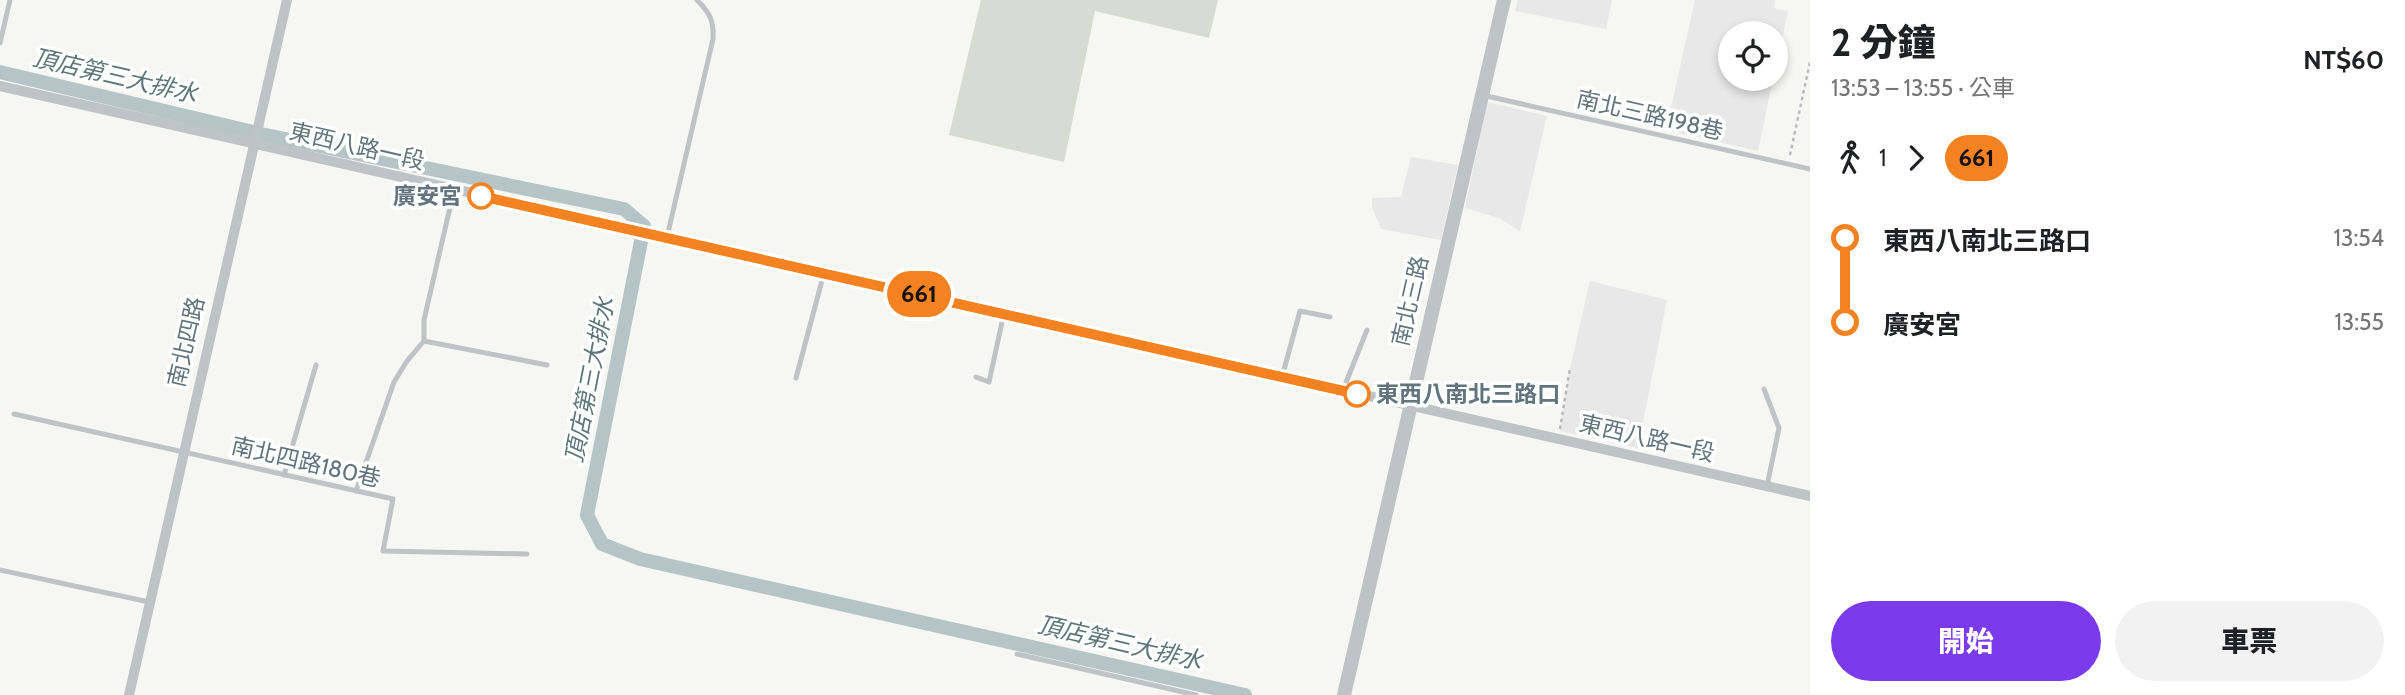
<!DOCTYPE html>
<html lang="zh-TW">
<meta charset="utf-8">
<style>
body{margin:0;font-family:Cabin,"Noto Sans TC",sans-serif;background:#f2f2f2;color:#202124;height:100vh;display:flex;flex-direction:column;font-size:26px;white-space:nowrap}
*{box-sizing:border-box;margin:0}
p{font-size:23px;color:#757577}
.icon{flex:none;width:38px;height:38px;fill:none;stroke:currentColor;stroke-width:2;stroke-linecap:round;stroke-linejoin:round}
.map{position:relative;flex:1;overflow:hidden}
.sheet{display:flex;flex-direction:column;background:#fff;width:595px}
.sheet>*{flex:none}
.badge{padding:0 14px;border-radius:23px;font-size:24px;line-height:46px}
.fabs{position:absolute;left:1718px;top:21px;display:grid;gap:14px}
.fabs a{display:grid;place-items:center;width:70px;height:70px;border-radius:50%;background:#fff;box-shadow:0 4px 10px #0003;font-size:35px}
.map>.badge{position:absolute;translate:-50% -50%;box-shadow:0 0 0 4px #fff}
.legs{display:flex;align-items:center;gap:10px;height:77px;padding:0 21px;font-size:23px}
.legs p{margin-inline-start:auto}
.head{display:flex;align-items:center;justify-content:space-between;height:119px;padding:0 21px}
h1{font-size:38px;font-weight:800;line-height:52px}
.action{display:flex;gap:14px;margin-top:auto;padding:14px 21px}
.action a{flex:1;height:80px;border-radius:42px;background:#7c3aed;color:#fff;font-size:28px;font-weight:800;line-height:80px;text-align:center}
.action a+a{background:#f2f2f2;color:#202124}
ul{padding:0 21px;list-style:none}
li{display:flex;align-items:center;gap:24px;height:84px;font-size:26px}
li i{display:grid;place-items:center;width:10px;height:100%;margin:0 9px;background:currentColor}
li i::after{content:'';width:18px;height:18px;margin:-9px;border:5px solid;border-radius:50%;background:#fff}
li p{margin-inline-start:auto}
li:first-child i{background:linear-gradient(#0000 50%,currentColor 0)}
li:last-child i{background:linear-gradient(currentColor 50%,#0000 0)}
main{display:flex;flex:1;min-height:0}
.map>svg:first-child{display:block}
</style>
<main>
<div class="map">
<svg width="1810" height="695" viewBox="0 0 1810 695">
<rect width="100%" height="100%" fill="#f6f6f3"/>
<g fill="#e7e8e7">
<path d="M1518,0h94l-6,29 -91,-18z"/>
<path d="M1695,0h80l-1,8 14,3 -12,55v-33h-45v46h42l-15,72 -92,-21z"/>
<path d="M1487,102l60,14 -27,115 -21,-13 -34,-10z"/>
<path d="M1411,157l47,8 -17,75 -60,-11 -9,-22v-9l29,-1z"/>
<path d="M1590,281l77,19 -29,148 -78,-17 10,-63z"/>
</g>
<path fill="#d7dbd2" d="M981,0h237l-9,38 -114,-27 -31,151 -115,-27z"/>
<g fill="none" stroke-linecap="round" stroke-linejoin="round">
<path stroke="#b5c4c6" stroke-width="14" d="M0,72l261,62 363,75 20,17 -57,289 15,29 38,15 605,136"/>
<g stroke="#b8bcbe" stroke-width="2.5" stroke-dasharray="3.5 3.5" stroke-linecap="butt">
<path d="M1790,155l20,-93"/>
<path d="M1560,429l10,-61"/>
</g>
<g stroke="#bdc3c6" stroke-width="5">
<path d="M0,43l10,-43"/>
<path d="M1482,95l328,74"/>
<path d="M667,237l46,-198c1,-18 -3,-26 -16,-39"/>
<path d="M424,341l123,24"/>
<path d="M976,377l13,5 15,-69"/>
<path d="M1282,377l18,-66 30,6"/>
<path d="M796,378l28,-105"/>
<path d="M1764,389l15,39 -12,58"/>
<path d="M1343,390l24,-60"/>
<path d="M14,414l379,85 -10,52 144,3"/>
<path d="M284,475l32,-110"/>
<path d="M356,491l38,-109 13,-21 17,-20v-21l30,-130"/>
<path d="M0,570l149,32"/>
<path d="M1017,654l179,41"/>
</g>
<g stroke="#bdc3c6" stroke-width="10">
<path d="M0,86l1810,410"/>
<path d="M129,695l158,-695"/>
</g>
<path stroke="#bdc3c6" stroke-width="14" d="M1344,695l160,-695"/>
</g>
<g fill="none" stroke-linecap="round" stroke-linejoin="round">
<g stroke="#fff" stroke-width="16">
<path id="line-1" d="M481,196l876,198"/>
</g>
<use href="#line-1" stroke="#f58220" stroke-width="10"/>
</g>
<g fill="#fff" stroke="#f58220" stroke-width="3.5">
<circle cx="481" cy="196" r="12"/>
<circle cx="1357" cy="394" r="12"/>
</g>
<g text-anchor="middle" stroke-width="7" stroke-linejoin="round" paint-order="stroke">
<g font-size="23" fill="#62757e" stroke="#fff">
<text transform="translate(1650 115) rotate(13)" y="8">南北三路198巷</text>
<text transform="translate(357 146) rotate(13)" y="8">東西八路一段</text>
<text transform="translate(1410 301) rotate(-77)" y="8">南北三路</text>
<text transform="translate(186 342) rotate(-77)" y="8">南北四路</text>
<text transform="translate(1647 438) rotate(13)" y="8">東西八路一段</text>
<text transform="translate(306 462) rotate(13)" y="8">南北四路180巷</text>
</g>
<g font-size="23" font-weight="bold" fill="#62757e" stroke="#fff" text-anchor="end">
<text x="462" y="204">廣安宮</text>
<text x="1376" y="402" text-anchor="start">東西八南北三路口</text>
</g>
<g font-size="24" font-style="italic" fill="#5d7679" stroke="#fff">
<text transform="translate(115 76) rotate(13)" y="8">頂店第三大排水</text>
<text transform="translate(590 380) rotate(-79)" y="8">頂店第三大排水</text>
<text transform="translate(1120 643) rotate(13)" y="8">頂店第三大排水</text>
</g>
</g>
</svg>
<div class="fabs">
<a><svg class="icon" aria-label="locate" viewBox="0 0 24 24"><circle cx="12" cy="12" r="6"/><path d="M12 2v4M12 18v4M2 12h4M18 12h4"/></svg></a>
</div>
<b class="badge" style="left:919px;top:294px;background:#f58220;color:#111">661</b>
</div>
<section class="sheet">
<div class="head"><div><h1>2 分鐘</h1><p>13:53 – 13:55 · 公車</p></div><b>NT$60</b></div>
<div class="legs"><svg class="icon" aria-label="walk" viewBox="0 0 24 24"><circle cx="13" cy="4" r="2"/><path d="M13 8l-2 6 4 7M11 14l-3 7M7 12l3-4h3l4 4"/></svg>1<svg class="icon" aria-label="forward" viewBox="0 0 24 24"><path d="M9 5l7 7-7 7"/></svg><b class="badge" style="background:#f58220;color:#111">661</b></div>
<ul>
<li><i style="color:#f58220"></i><b>東西八南北三路口</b><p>13:54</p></li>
<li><i style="color:#f58220"></i><b>廣安宮</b><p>13:55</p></li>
</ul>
<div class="action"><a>開始</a><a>車票</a></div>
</section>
</main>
